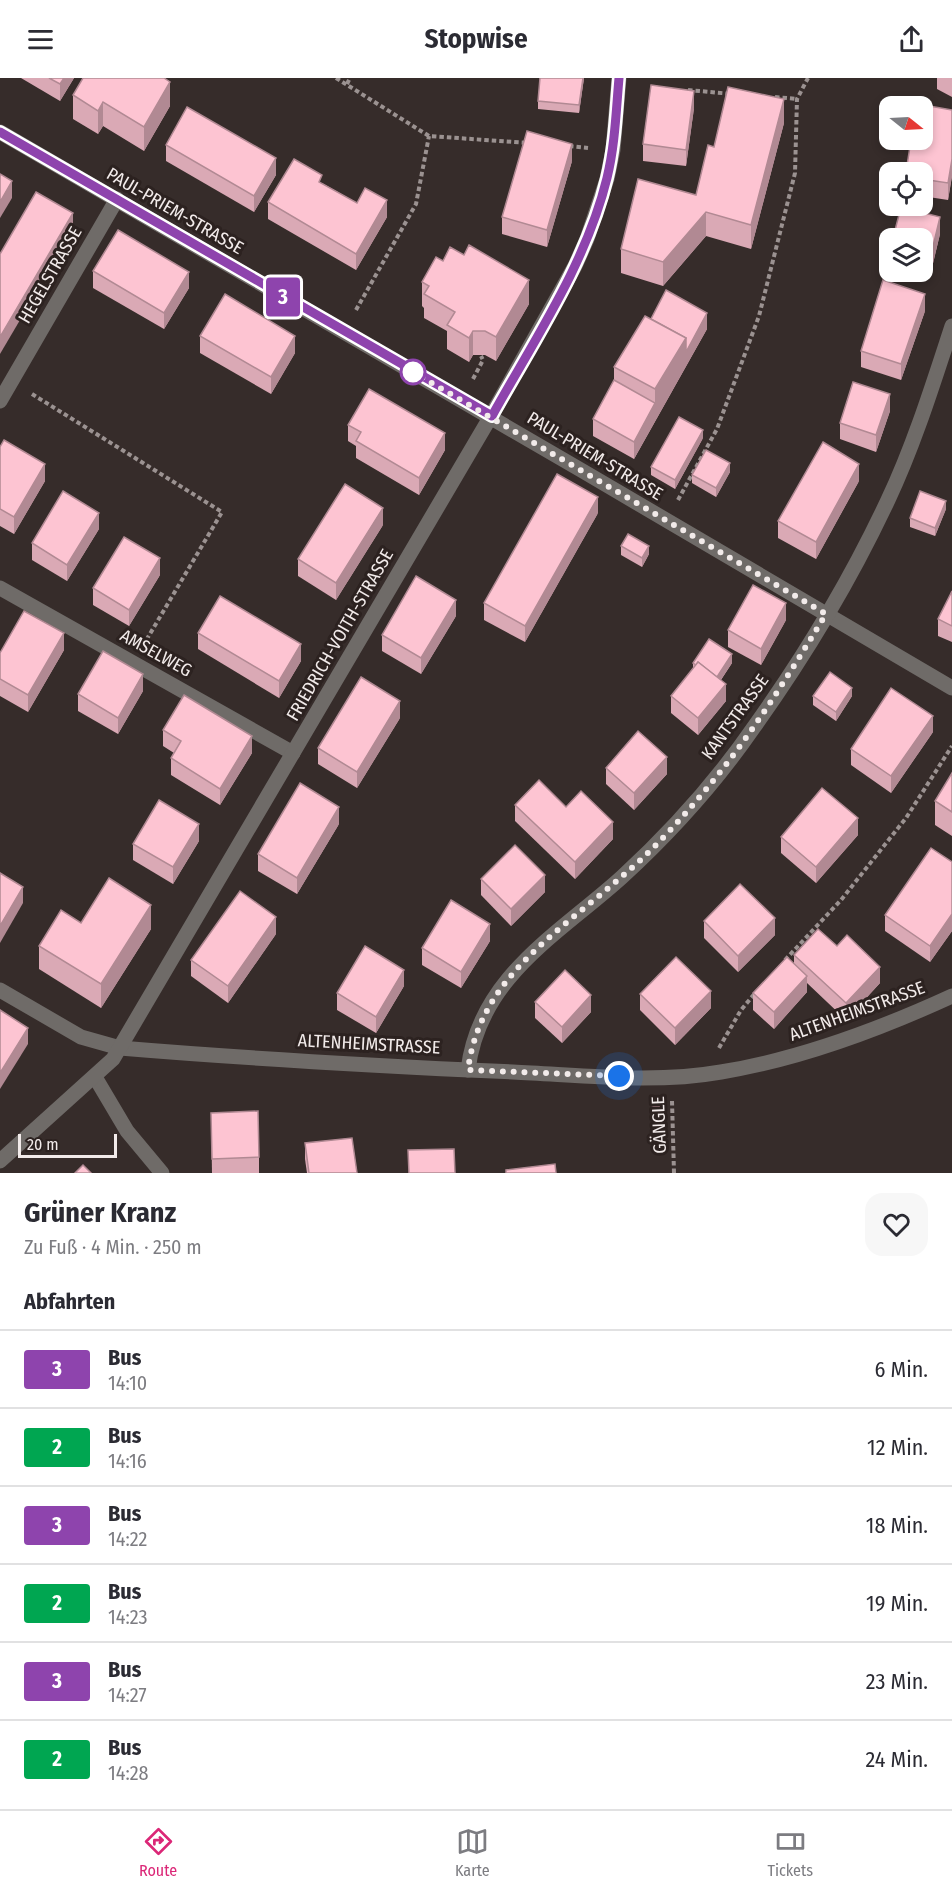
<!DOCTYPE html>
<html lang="de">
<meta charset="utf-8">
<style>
body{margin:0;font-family:"Fira Sans Condensed",sans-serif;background:#f7f7f7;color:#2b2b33;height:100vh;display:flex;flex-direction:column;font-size:22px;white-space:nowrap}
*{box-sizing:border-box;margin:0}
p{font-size:20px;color:#7c7c81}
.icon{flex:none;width:33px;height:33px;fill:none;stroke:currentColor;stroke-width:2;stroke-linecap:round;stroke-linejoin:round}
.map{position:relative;height:1095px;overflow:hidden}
.panel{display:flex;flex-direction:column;background:#fff;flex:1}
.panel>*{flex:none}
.badge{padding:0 12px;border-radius:4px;font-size:21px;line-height:39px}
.needle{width:39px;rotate:108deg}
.buttons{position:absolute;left:879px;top:18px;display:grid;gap:12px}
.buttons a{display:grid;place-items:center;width:54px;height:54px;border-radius:12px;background:#fff;box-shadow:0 3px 9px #0003;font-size:30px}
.scale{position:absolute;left:18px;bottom:15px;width:99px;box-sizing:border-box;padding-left:6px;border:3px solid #f2ebea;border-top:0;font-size:16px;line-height:21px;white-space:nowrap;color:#f2ebea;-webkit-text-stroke:4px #2c2220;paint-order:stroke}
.you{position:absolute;width:30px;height:30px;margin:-15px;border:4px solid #fff;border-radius:50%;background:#1a73e8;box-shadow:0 0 0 9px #1a73e833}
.map>.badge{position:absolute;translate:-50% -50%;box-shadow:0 0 0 3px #fff}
h2{padding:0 24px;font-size:22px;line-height:54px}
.round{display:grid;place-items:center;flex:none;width:63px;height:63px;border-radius:18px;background:#f7f7f7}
.headline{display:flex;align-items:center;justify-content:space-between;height:102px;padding:0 24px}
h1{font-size:28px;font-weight:700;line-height:45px}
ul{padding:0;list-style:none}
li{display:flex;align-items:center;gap:18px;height:78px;padding:0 24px;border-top:2px solid #e1e1e2}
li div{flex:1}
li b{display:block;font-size:22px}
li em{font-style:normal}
li .badge{min-width:66px;font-weight:700;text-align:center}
header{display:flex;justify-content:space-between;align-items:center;height:78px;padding:0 24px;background:#fff;font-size:27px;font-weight:700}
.menu{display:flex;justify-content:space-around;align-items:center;height:84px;border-top:2px solid #e1e1e2;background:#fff;font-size:16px;color:#7c7c81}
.menu a{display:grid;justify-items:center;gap:3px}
.menu .on{color:#db2777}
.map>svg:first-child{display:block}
</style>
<header><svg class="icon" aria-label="menu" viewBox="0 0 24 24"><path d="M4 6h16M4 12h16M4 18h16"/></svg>Stopwise<svg class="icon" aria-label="share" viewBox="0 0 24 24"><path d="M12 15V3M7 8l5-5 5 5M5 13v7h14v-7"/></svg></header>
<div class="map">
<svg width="952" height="1095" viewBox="0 0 952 1095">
<rect width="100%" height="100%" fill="#362c2a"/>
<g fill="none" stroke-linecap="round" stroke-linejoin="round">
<g stroke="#9b9291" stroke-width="4" stroke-dasharray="4.5 3" stroke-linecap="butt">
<path d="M336,0l93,58 99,7"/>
<path d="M347,6l3,-6"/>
<path d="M688,12l44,4"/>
<path d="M775,19l22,2"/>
<path d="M569,68l19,2"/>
<path d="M356,232l60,-106 13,-68"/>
<path d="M473,301l10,-19 -2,-4"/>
<path d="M32,316l190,118 -78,132"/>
<path d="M678,422l39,-71 42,-113 36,-143 2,-74 11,-21"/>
<path d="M785,882l56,-60 65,-82 46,-72"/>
<path d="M719,970l22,-38 15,-18"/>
<path d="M672,1023l2,72"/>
</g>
<g stroke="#6f6b68" stroke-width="15">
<path d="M0,54c319,183 635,370 952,556"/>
<path d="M0,323l117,-202"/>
<path d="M0,510l293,165"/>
<path d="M0,912l81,47 39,11c131,11 262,18 393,24 68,3 140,12 208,0 80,-13 157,-42 231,-76"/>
<path d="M468,992c11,-93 91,-136 154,-193 49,-45 94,-95 132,-150 50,-70 97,-148 134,-227 26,-55 45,-116 64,-174"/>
<path d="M95,999l32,54 35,42"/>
<path d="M0,1083l113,-102 378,-643 84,-150 12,-27 20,-60 6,-29 6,-72"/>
</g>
</g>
<g fill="#daa9b5">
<path d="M21,0h53l-14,23z"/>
<path d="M584,0l-5,35 -41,-4v-8z"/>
<path d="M937,0h15v19l-15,-8z"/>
<path d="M73,17l97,11 -26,45 -41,-25 -5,8 -25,-15z"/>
<path d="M694,30l-8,58 -43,-5v-17z"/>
<path d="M952,32v66l-4,24 -26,-4v-24z"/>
<path d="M784,45l-33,126 -45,-13 -43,50 -42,-13v-24l75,-54 18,-48z"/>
<path d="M166,67l110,30 -22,37 -88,-51z"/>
<path d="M572,83l-25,86 -45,-13v-17z"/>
<path d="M322,105l35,20 30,14 -31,53 -88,-51v-17z"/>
<path d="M940,156l-10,42 -19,-4h11v-34z"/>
<path d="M93,193l96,17 -25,41 -71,-41z"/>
<path d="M422,204l107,22 -33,57 -11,-6h-12l-4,7 -22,-13v-18l-23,-13v-10l-2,-2z"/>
<path d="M925,233l-24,69 -40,-13v-16z"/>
<path d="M651,241l56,10 -73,130 -41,-23v-17l21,-39v-13z"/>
<path d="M200,258l95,17 -24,41 -71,-41z"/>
<path d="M890,333l-14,41 -36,-13v-16z"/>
<path d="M348,347l97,25 -26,45 -63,-37v-12l-8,-5z"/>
<path d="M703,360l-28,51 -24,-14v-8z"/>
<path d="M0,369l45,34 -31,53 -14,-8z"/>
<path d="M730,394l-14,25 -24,-14v-8z"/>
<path d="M859,403l-43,78 -38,-21v-17z"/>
<path d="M946,431l-11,27 -25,-9v-9z"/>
<path d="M598,435l-73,129 -41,-22v-17z"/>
<path d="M383,447l-47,75 -38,-24v-17z"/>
<path d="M99,451l-32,52 -35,-21v-17z"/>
<path d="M621,468l28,8 -7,13 -21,-12z"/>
<path d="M160,497l-31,51 -36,-21v-17z"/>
<path d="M952,513v51l-14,-6v-17z"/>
<path d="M456,538l-35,58 -39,-23v-16z"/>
<path d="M786,542l-25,45 -33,-18v-17z"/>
<path d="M198,555l103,28 -22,37 -81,-49z"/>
<path d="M64,572l-36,62 -28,-16v-43z"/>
<path d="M693,585h39l-11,17 5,21 -28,34 -27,-22v-17l22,-27z"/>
<path d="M143,613l-25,43 -40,-23v-17z"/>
<path d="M813,618h39l-16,25 -23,-16z"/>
<path d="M400,640l-43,70 -39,-24v-16z"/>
<path d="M163,652l89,23 -32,52 -49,-30v-17l3,-5 -11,-7z"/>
<path d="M933,654l-42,61 -40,-28v-16z"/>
<path d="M606,690l61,6 -33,36 -28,-26z"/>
<path d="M952,695v63l-17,-11v-24z"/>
<path d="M515,727l51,2 47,32 -38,40 -60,-58z"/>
<path d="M339,746l-42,70 -39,-23v-17z"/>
<path d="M858,757l-42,48 -35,-30v-16z"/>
<path d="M199,763l-26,43 -40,-24v-16z"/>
<path d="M952,784v69l-22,31 -45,-31v-16z"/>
<path d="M481,801l64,13 -34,34 -30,-31z"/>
<path d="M704,843l71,14 -37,37 -34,-34z"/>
<path d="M81,845l70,6 -50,79 -62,-39v-23z"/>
<path d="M276,856l-48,69 -37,-27v-16z"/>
<path d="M490,863l-29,47 -39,-23v-17z"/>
<path d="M837,868l43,37 -34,37 -39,-37v9l-33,37 -21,-19v-17l41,-29v-9z"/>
<path d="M404,908l-28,47 -39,-23v-17z"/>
<path d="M640,916l71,14 -36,37 -35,-35z"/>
<path d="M535,924l56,10 -29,31 -27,-25z"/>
<path d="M652,1024l10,20v8l-8,1z"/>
<path d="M211,1035l48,44v16h-47z"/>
<path d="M305,1065l52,30h-50l-2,-14z"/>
</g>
<g fill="#b18993">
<path d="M64,0h10l-14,23v-17z"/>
<path d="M583,0h1l-5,35v-8z"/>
<path d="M170,4v24l-26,45v-24z"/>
<path d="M694,13v17l-8,58v-16z"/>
<path d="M784,21v24l-33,126v-24z"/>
<path d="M103,24v24l-5,8v-23z"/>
<path d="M572,66v17l-25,86v-17z"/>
<path d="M276,80v17l-22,37v-16z"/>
<path d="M952,81v17l-4,24v-17z"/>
<path d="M12,103v17l-12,20v-16z"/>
<path d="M387,122v17l-31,53v-16z"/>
<path d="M706,134v24l-43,50v-24z"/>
<path d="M73,135v17l-73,124v-17z"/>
<path d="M940,139v17l-10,42v-17z"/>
<path d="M189,194v16l-25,41v-16z"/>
<path d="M529,202v24l-33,57v-24z"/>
<path d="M925,216v17l-24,69v-16z"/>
<path d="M707,235v16l-73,130v-17l21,-39v-14l31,-51z"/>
<path d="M473,253v24l-4,7v-24z"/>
<path d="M295,258v17l-24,41v-17z"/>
<path d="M890,316v17l-14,41v-17z"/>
<path d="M703,352v8l-28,51v-9z"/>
<path d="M445,355v17l-26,45v-17z"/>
<path d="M730,385v9l-14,25v-9z"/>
<path d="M45,386v17l-31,53v-17z"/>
<path d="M859,386v17l-43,78v-17z"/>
<path d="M598,419v16l-73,129v-16z"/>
<path d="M946,423v8l-11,27v-8z"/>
<path d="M383,430v17l-47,75v-17z"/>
<path d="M99,435v16l-32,52v-16z"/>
<path d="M649,468v8l-7,13v-9z"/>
<path d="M160,480v17l-31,51v-16z"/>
<path d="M456,522v16l-35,58v-16z"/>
<path d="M786,525v17l-25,45v-16z"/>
<path d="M64,555v17l-36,62v-17z"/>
<path d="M301,566v17l-22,37v-17z"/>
<path d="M732,576v9l-16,24v-9z"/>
<path d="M143,596v17l-25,43v-16z"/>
<path d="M726,606v17l-28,34v-17z"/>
<path d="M852,610v8l-16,25v-9z"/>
<path d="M400,623v17l-43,70v-16z"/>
<path d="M933,638v16l-42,61v-17z"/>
<path d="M252,658v17l-32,52v-16z"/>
<path d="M667,679v17l-33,36v-17z"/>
<path d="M339,729v17l-42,70v-16z"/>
<path d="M858,740v17l-42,48v-16z"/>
<path d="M613,744v17l-38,40v-17z"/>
<path d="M199,746v17l-26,43v-17z"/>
<path d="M545,797v17l-34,34v-17z"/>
<path d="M23,809v16l-23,40v-17z"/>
<path d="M151,827v24l-50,79v-24z"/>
<path d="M952,836v17l-22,31v-16z"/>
<path d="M276,839v17l-48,69v-17z"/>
<path d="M775,840v17l-37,37v-16z"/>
<path d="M490,846v17l-29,47v-16z"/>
<path d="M880,889v16l-34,37v-17z"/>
<path d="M404,892v16l-28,47v-16z"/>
<path d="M807,898v16l-33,37v-17z"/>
<path d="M711,913v17l-36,37v-17z"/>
<path d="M591,917v17l-29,31v-16z"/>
<path d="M28,950v16l-28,45v-16z"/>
</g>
<g fill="#fdc4d2" stroke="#b18993" stroke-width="1.5">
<path d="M49,0h15l-4,6z"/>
<path d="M83,0h81l6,4 -26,45 -41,-25 -5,9 -25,-16z"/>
<path d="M540,0h43l-4,27 -41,-4z"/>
<path d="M651,7l43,6 -8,59 -43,-6z"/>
<path d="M728,9l56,12 -33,126 -45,-13 -43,50 -42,-13 17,-70 58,16 12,-50 6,2z"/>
<path d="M918,26l34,6v49l-4,24 -26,-4v-7h-16l5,-32h11v-34h-5z"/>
<path d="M187,29l89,51 -22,38 -88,-51z"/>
<path d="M527,53l45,13 -25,86 -45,-13z"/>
<path d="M294,81l28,16 -3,7 38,21 8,-15 22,12 -31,54 -88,-52z"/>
<path d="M0,96l12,7 -12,21z"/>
<path d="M36,114l37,21 -73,124v-83z"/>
<path d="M901,129l39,10 -10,42 -8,-1v-20h-29z"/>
<path d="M118,152l71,42 -25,41 -71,-42z"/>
<path d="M469,167l60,35 -33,57 -11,-6h-12l-4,7 -22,-13 8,-13 -31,-18 5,-8 -7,-4 14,-25 7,4 7,-14 14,8z"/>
<path d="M883,202l42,14 -24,70 -40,-13z"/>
<path d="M666,212l41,23 -21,39v-14l-35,-19z"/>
<path d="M225,216l70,42 -24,41 -71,-41z"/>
<path d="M645,238l41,22 -31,51 -41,-22z"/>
<path d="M614,302l41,23 -21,39 -41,-23z"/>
<path d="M853,304l37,12 -14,41 -36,-12z"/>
<path d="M369,311l76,44 -26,45 -63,-37 5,-9 -13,-7z"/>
<path d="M679,339l24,13 -28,50 -24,-13z"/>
<path d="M4,362l41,24 -31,53 -14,-8v-62z"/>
<path d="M823,364l36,22 -43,78 -38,-21z"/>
<path d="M706,372l24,13 -14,25 -24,-13z"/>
<path d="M557,396l41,23 -73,129 -41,-23z"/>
<path d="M345,406l38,24 -47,75 -38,-24z"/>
<path d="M63,413l36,22 -32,52 -35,-22z"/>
<path d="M920,413l26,10 -11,27 -25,-10z"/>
<path d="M628,456l21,12 -7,12 -21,-12z"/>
<path d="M124,459l36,21 -31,52 -36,-22z"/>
<path d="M416,498l40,24 -35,58 -39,-23z"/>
<path d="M753,507l33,18 -25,46 -33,-19z"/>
<path d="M952,513v35l-14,-7z"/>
<path d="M220,518l81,48 -22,37 -81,-48z"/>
<path d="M24,533l40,22 -36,62 -28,-16v-26z"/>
<path d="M709,561l23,15 -15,23 -19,-15 -2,3 -3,-2z"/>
<path d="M103,573l40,23 -25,44 -40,-24z"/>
<path d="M698,584l28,22 -28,34 -27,-22z"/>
<path d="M830,594l22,16 -16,24 -23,-16z"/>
<path d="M361,599l39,24 -43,71 -39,-24z"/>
<path d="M891,610l42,28 -42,60 -40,-27z"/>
<path d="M184,617l68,41 -32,53 -49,-31 10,-17 -18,-11z"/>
<path d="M638,653l29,26 -33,36 -28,-25z"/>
<path d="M952,695v39l-17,-11z"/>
<path d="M539,702l27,27 15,-16 32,31 -38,40 -60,-57z"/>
<path d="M300,705l39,24 -42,71 -39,-24z"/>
<path d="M822,710l36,30 -42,49 -35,-30z"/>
<path d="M159,722l40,24 -26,43 -40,-23z"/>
<path d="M515,767l30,30 -34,34 -30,-30z"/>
<path d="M931,770l21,14v52l-22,32 -45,-31z"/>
<path d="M0,795l23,14 -23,39z"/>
<path d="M109,800l42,27 -50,79 -62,-38 22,-36 20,13z"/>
<path d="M740,806l35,34 -37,38 -34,-35z"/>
<path d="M240,813l36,26 -48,69 -37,-26z"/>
<path d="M451,822l39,24 -29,48 -39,-24z"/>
<path d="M818,851l19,17 10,-11 33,32 -34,36 -52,-48z"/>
<path d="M365,868l39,24 -28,47 -39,-24z"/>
<path d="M676,879l35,34 -36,37 -35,-34z"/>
<path d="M787,879l20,19 -33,36 -21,-19z"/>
<path d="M565,892l26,25 -29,32 -27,-25z"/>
<path d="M0,932l28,18 -28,45z"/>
<path d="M660,1023l2,21h-8l-2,-20z"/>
<path d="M258,1033l1,46 -47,2 -1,-46z"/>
<path d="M352,1060l5,35h-48l-4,-30z"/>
<path d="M454,1071l1,24h-46l-1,-23z"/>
<path d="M555,1086l1,9h-50v-3z"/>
<path d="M83,1087l8,8h-16z"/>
</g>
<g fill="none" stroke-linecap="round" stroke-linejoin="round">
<g stroke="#fff" stroke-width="14">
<path id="line" d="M0,54l492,284c42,-76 94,-152 115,-238 8,-33 9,-66 12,-100"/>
</g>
<use href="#line" stroke="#8e44ad" stroke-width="9"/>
<path stroke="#f2ebea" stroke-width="6" stroke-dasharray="0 10.8" d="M413,294l413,242c-38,62 -76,124 -124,180 -25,30 -53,60 -83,85 -63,55 -140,101 -151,191l151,6"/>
</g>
<circle fill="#fff" stroke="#8e44ad" stroke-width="3" cx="413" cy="294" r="12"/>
<g text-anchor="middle" stroke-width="6" stroke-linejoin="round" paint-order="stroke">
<g font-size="18" fill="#f2ebea" stroke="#2c2220">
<text transform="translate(175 133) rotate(30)" y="6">PAUL-PRIEM-STRASSE</text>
<text transform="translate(50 197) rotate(-60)" y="6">HEGELSTRASSE</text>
<text transform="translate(595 378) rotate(31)" y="6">PAUL-PRIEM-STRASSE</text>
<text transform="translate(340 557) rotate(-60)" y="6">FRIEDRICH-VOITH-STRASSE</text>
<text transform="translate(156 575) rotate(29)" y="6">AMSELWEG</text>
<text transform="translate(735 639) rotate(-54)" y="6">KANTSTRASSE</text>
<text transform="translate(857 933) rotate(-20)" y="6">ALTENHEIMSTRASSE</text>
<text transform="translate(369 966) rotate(3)" y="6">ALTENHEIMSTRASSE</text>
<text transform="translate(659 1047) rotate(-92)" y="6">GÄNGLE</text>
</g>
</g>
</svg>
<div class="buttons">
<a><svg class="needle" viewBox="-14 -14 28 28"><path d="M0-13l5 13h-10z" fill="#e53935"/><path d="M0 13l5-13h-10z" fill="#7c7c81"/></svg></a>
<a><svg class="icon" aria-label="locate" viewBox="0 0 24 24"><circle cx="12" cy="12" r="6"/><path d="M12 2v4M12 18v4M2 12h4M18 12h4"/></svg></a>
<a><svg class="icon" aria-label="layers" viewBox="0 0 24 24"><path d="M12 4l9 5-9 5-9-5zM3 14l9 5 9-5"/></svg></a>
</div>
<div class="scale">20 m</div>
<div class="you" style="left:619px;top:998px"></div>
<b class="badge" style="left:283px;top:219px;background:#8e44ad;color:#fff">3</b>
</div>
<section class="panel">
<div class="headline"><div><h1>Grüner Kranz</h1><p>Zu Fuß · 4 Min. · 250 m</p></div><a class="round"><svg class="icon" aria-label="heart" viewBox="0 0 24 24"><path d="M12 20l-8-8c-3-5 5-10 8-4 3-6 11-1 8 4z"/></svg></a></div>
<h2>Abfahrten</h2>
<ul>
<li><span class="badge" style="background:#8e44ad;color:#fff">3</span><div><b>Bus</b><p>14:10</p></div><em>6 Min.</em></li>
<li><span class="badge" style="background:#00a651;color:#fff">2</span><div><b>Bus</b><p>14:16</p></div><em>12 Min.</em></li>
<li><span class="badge" style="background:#8e44ad;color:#fff">3</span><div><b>Bus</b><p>14:22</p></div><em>18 Min.</em></li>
<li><span class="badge" style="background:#00a651;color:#fff">2</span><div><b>Bus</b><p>14:23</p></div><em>19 Min.</em></li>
<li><span class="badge" style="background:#8e44ad;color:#fff">3</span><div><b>Bus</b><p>14:27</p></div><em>23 Min.</em></li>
<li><span class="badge" style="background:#00a651;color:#fff">2</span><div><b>Bus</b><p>14:28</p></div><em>24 Min.</em></li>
</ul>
</section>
<nav class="menu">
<a class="on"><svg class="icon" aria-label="directions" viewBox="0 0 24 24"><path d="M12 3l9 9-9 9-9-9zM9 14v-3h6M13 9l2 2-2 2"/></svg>Route</a>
<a><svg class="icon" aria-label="map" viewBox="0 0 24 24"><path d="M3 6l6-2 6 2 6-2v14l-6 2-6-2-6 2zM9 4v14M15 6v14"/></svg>Karte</a>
<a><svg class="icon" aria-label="tickets" viewBox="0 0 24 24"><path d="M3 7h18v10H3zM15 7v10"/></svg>Tickets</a>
</nav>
